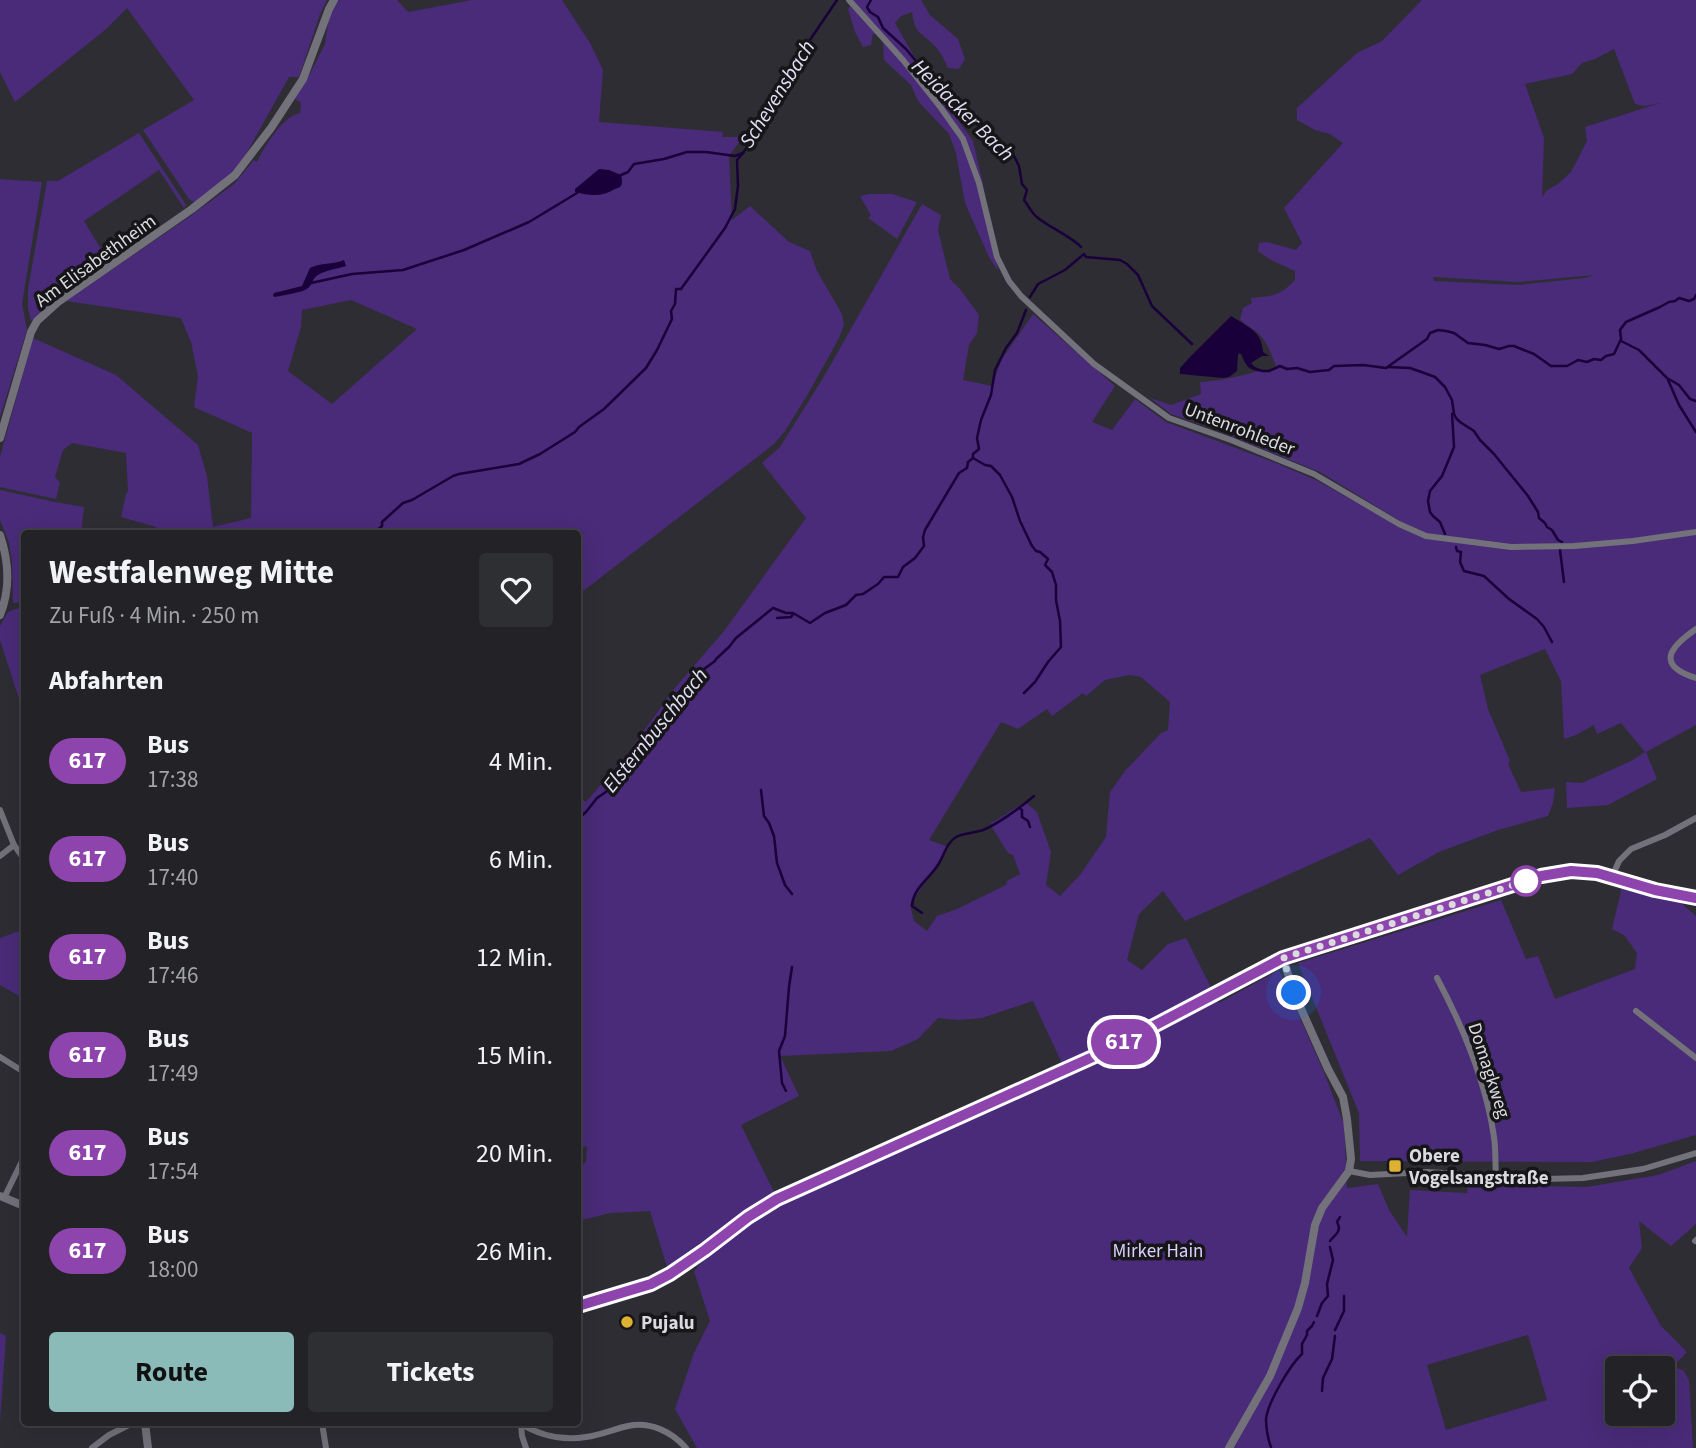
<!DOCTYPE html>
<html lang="de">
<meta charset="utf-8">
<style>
body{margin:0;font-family:"Source Sans 3",sans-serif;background:#2e2f33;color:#f1f3f6;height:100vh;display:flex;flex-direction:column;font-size:26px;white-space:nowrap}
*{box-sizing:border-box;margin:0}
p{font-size:23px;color:#a2a4a7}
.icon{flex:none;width:38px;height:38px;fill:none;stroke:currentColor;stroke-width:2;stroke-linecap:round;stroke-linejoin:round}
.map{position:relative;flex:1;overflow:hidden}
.side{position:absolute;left:21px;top:530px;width:560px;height:896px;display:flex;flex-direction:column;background:#222227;border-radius:7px;box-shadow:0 7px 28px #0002,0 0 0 2px #3f3f44}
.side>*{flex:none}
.badge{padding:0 14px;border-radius:23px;font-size:24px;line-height:46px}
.buttons{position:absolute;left:1605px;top:1356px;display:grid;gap:14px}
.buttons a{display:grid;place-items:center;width:70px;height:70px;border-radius:7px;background:#222227;box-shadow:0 7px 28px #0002,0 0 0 2px #3f3f44;font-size:35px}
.you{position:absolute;width:35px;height:35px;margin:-18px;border:5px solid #fff;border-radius:50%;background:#1a73e8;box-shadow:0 0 0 10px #1a73e833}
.map>.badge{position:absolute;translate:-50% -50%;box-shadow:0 0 0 4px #fff}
h2{padding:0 28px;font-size:26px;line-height:63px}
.round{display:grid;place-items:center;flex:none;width:74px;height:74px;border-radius:7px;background:#2e2f33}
.head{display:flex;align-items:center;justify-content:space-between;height:119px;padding:0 28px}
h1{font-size:33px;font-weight:700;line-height:52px}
.button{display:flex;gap:14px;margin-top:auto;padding:14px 28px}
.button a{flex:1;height:80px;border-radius:7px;background:#8bbbb9;color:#111;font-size:28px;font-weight:700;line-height:80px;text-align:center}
.button a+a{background:#2e2f33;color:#f1f3f6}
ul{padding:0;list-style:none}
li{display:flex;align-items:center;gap:21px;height:98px;padding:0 28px}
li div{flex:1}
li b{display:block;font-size:26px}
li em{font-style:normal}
li .badge{min-width:77px;font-weight:700;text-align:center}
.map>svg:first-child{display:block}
</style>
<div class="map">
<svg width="1696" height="1448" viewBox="0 0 1696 1448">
<rect width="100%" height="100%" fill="#2e2d34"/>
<g fill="#492b79" fill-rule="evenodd">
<path d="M0,0h327l-7,14 -21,63h-10l-48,86 -16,17 -30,23 -6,-4 -46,-69 51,-30 -67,-92 -22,22 -90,72 -15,-30z"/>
<path d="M339,0h58l11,12 64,-12h90l28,43 13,27 -4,52 124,10 -1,5h21l-14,19 3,64 18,-14 39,36 21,9 7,20 25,43 2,11 -5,13 -31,56 -23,37 -11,13 -196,151v-61h-423l1,-7 -35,-10 5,-23 2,-3 -2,-38 -54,-10 -9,7 -8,27 5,5 -4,17 -56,-12v-30l33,-119 83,37 82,70 9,31 6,51 38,-9 1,-85 -58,-26 4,-31 -7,-34 -10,-24 -115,-17 123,-84 45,-33 20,-24 3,2c7,-15 26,-46 43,-49l1,-10 -7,-5 16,-24 15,-30 4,-27zM351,300l66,29 -85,75 -44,-33 13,-44 1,-17z"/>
<path d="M854,0h67l9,15 28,24 7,20 -6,10 -11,-1c-4,-9 -8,-17 -15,-24 -14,-13 -18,-11 -21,-32l-11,4 -6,7 25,44 53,74 10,43 15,87 -9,-14 -24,-54 -9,-50 -7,-19 -31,-33 -7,-16 -27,-25 -1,-20 -10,-7 -2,12 -8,2 -8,-15 -7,-23z"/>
<path d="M1422,0h274v725l-50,27 11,27 -49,26 -41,3 -1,-26 16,1 49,-22 14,-9 -24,-29 -24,11 -3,-9 -18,10 -12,4 -3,-58 -16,-32 -65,26 8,34 22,52 -2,3 13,28 34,-4 -2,15 -5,13 -50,14 -59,22 -41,23 -28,-37 -185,83 -22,-30 -24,23 -12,46 15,10 26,-26 18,-6 33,65 60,-33 44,100 21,54 3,64 31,-4 11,26 18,27 3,-47 57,3 1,-10 67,3 52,1 71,-12 38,-14v63l-25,22 -32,-25 3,27 -13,20 32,58 26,26 -14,15 10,3 6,10 4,68h-996l-22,-39 19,-56 16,-32 -16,-50 15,-17 70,-50 288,-130 -34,-73 -51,17 -23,2 -21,-2 -20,21 -27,12 -111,5 19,40 -58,29 33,67 -107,75 -17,-56 -40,2 -32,8v-53l8,-6 1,-16 -9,3v-354l8,7 41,-48 48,-66 49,-57 82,-113 -44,-55 18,-16 43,-69 99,-174 19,11 -3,15 12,49 10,10 19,26 -2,18 -8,12 -6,35 29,6 10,-27 31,-45 82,72 -23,36 20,8 23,-31 31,23 110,41 42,18 82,46v-6l-80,-49 -106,-43 -43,-15 -21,-16 21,7 30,-11 -1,-12c19,-1 37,-5 55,-10 8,-2 14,0 22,-3 -5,-12 -9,-27 -19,-36 -6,-5 -13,-8 -18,-14l3,-11 9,-5 -1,-5c21,-2 29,-2 44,-18v-9l-24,-11 -13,-9 1,-8 8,-1 29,8 6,-7 -18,-35 59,-65 -13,-9 -15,-4 -18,-10v-12l60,-55 25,-12zM1614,49l21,55 10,2 15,-3 -75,24 2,14 -16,31 -13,12 -12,7 -4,6 2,-59 -19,-54 47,-10 10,-11 13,-4zM1594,275l-9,3 -67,7 -84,-4 -1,-4 85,5zM1130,675l11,2 29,25 -2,28 -7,3 -36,38 -15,21 -4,45 -26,38 -20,21 -14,-11 5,-33 -14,-40 -12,-10 -35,22 18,29 5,2 7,19 -13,7 -1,4 -49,24 -20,7 -10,15 -13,-10 -4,-16 38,-58 -19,-7 72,-118 17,7 29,-20 5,7 31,-23 3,3 19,-16zM1528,1335l19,65 -101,30 -19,-65zM1617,1368h45v46h-45z"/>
<path d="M139,133l47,72 -2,3 -25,-38 -75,51 17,28 7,-4 8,13 -58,38 -27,25 -3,-13v-19l19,-108h11z"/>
<path d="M0,179l42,3 -20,122 5,26 -27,87z"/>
<path d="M870,194h22l25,8 -20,37 -29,-21 3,-3 -11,-19z"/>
<path d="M0,490l55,12 29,5 -3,27h-57v68l-11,1 -1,-40 -3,-20 -9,-23z"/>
<path d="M24,606v116l-3,-17 -21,-65v-14l8,-14z"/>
<path d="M1622,887l59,16 15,13v219l-66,19 -38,8 -232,-1 -1,-48 -61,-150 203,-63 25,59 12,-3 17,43 80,-30 2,-16 -13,-18 -12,-6z"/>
<path d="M19,931l5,6v62l-24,-14v-47z"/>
<path d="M0,1333l6,3 -6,86z"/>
</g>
<g fill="#1a003a">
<path d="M599,169l10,1 12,5c1,4 2,9 -1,12 -1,1 -3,1 -5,2 -13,8 -25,7 -40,3v-3z"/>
<path d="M344,260l2,6c-9,3 -20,4 -28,9 -6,3 -5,9 -10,13 -3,4 -28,8 -34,9l-1,-2 1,-2 28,-7 8,-18c11,-6 23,-3 34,-8z"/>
<path d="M1231,316c17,11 31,15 32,36l6,4h-7l-11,7 4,4 8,3 -1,2c-15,-3 -15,-5 -21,-18l-2,-1 -1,2 -1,16 -8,6 -6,1 -43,-4v-6l10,-11z"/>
</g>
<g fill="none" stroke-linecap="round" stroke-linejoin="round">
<g stroke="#1a003a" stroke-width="2.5">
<path d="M871,0l-4,7 3,5 8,5 5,11 23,21 42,51 19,14 6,1 6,5 3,5 6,3 25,26 6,12 3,18 5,6 -3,10c4,5 8,14 14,18 11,9 34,19 43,29"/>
<path d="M621,175l7,-3 6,-8 30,-5 23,-7h19l29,4 8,-3 19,-28 29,-57 46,-68"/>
<path d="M311,283l41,-9 51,-4 61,-20 65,-28 48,-29"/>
<path d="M1030,297l8,-13 27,-14 19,-16 2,3 34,3 7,4 11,11 14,31 40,38"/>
<path d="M1621,341l18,9 28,28 12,7 11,14 6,2"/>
<path d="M1388,367l22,1 17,6 8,3 10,10 7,13 2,14 2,4 4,4 14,9 6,9 14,14 34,42 10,16 1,6 6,5 2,4 5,3 6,10 4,2"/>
<path d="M1262,371h7l11,-5 7,3 10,-1 13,4 19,-2 5,-4 29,-1 23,3 41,-29 3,-6 8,-3 8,1 8,2 14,10 17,2 14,4 10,-3h5l20,8 17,12h16l11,-6 9,2 7,-3 7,1 5,-4 8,-2 7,-15 -1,-9 6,-8 34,-15 9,-5 6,-1 4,-3 10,3 5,-2 2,-4"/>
<path d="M1668,380l11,25 17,27"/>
<path d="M973,458l12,7 6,1 9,9 12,22 8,24 12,25 4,5 4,1 8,7 -3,6 7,7 4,13v15l4,21 1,26 -13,15 -13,20 -11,11"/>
<path d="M245,533l2,1"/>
<path d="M373,534l9,-8v-4l21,-19 9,-3 41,-24 6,-2 60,-10 21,-10 35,-22 4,-5 25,-18 42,-41 11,-18 15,-31 -1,-8 4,-7 1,-15h5l44,-61 10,-19 3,-23 -1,-26 6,-7"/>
<path d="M1445,534l-5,-12 -7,-6 -3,-4 -2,-11 2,-10 12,-15 12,-29 -2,-33"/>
<path d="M1456,547l1,4 4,1 -1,10 4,9 20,5 25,23 28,20 7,8 8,15"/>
<path d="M1560,550l4,32"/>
<path d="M777,618l14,-1 2,-3"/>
<path d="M761,790l3,26 5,7 5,13 3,27 8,22 7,9"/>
<path d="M1019,808l3,2v7l6,4 2,6"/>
<path d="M578,819l8,-7 11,-14 16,-11 51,-76 25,-31 26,-19 1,-2 13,-12 7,-9 37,-30 13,5h7l17,10 15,-10 21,-8 10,-10 7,-1 15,-10 6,-7h14l5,-10 12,-9 9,-12 -1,-9 2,-7 34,-57 8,-5 1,-6 5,-4v-4l6,-5 -2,-11 4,-18 10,-25 4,-25 11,-22 11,-15 9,-23"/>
<path d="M922,913l-10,-7c1,-18 17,-27 26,-41 6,-9 8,-22 18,-28 8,-4 18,-4 27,-7 15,-6 38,-23 51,-34"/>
<path d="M786,1091l-4,-8 -3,-32 6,-15 4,-49 3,-20"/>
<path d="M1330,1241c6,-7 12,-10 7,-19l3,-5"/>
<path d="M1317,1316l5,-13 6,-7 -1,-12 6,-24 -3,-13"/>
<path d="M1335,1330l9,-19v-15"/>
<path d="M1322,1391l1,-13 9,-19 3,-23"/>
<path d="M1271,1447c-3,-7 -5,-20 -5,-28 2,-17 24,-54 36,-65v-10l5,-9v-4l5,-5 2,-4"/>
</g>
<g stroke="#737179" stroke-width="6">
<path d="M849,0l54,60 38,48 22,31 16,44 18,74 12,24 12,15 73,68 75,54 62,22 83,34 85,50 27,12 85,11 63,-1 59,-5 63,-9"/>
<path d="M1696,629c-26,18 -41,36 0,49"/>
<path d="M0,810l14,35 10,14"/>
<path d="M0,856l14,-11"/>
<path d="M1612,877l7,-16 12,-12 34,-14 31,-17"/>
<path d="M1437,978c26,49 49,104 57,159 2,13 1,26 2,39"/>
<path d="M1636,1011l60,47"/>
<path d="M0,1057l24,15"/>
<path d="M1349,1171l21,4 57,-3 118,7 38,-1 60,-9 53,-16"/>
<path d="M4,1198l20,-41"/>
<path d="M1695,1241l1,-1"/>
<path d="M322,1423l4,25"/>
<path d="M519,1423c20,12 44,18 67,14 15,-2 28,-8 42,-11 22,-5 44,6 58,22"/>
<path d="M521,1424l1,12 4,12"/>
<path d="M92,1448l17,-13 24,-12"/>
</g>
<g stroke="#737179" stroke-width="8">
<path d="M0,438l31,-106 6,-11 21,-19 134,-93 43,-34 36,-47 32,-49 26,-70 5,-9"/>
<path d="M0,535c9,27 11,53 0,80"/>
<path d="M0,1196l24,10"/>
<path d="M578,1306l73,-22 36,-21 61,-46 29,-18 329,-148 142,-76 35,-17 16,-6 242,-76 19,-4 24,-1 13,2 58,17 41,8"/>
<path d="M145,1423l3,25"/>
<path d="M1229,1448l41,-72 28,-68 7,-25 10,-58 7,-17 27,-37 2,-12 -4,-40 -4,-22 -15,-28 -34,-76 -11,-35"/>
</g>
</g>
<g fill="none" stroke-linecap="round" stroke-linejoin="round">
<g stroke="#fff" stroke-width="16">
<path id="line" d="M578,1306l73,-22 19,-10 35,-24 43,-33 29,-18 329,-148 177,-93 258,-82 30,-5 26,2 58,17 41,8"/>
</g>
<use href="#line" stroke="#8e44ad" stroke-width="10"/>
<path stroke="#dbdadf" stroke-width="7" stroke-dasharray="0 12.6" d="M1294,993l-11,-35 243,-77"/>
</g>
<circle fill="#fff" stroke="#8e44ad" stroke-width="3.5" cx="1526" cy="881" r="14"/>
<g fill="#deb133" stroke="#161619" stroke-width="2.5">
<rect x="1388" y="1159" width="14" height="14" rx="3.5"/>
<circle cx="627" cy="1322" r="7"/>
</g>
<g text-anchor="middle" stroke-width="7" stroke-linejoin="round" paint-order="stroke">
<g font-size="19" fill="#dbdadf" stroke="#161619">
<text transform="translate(95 260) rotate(-36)" y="7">Am Elisabethheim</text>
<text transform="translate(1240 428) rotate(21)" y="7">Untenrohleder</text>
<text transform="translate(1490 1070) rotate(72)" y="7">Domagkweg</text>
</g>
<g font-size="19" font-weight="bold" fill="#dbdadf" stroke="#161619" text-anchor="start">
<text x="1409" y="1162">Obere<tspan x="1409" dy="22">Vogelsangstraße</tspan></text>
<text x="641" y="1329">Pujalu</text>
</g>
<g font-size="19" fill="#dbcffd" stroke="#161619">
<text x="1158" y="1257">Mirker Hain</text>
</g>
<g font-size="21" font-style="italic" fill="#e4def5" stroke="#161619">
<text transform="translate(777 94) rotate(-58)" y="7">Schevensbach</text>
<text transform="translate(963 110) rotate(45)" y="7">Heidacker Bach</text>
<text transform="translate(655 730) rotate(-51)" y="7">Elsternbuschbach</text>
</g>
</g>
</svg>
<div class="buttons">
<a><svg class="icon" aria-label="locate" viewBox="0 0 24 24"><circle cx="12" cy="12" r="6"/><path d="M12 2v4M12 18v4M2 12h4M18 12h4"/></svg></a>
</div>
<div class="you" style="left:1294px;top:993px"></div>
<b class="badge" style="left:1124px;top:1042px;background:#8e44ad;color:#fff">617</b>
<section class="side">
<div class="head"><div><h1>Westfalenweg Mitte</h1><p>Zu Fuß · 4 Min. · 250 m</p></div><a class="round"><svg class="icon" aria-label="heart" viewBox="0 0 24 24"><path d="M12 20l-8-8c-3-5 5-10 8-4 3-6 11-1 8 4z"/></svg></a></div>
<h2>Abfahrten</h2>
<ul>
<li><span class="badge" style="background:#8e44ad;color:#fff">617</span><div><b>Bus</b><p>17:38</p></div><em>4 Min.</em></li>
<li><span class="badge" style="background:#8e44ad;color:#fff">617</span><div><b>Bus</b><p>17:40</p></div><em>6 Min.</em></li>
<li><span class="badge" style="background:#8e44ad;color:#fff">617</span><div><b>Bus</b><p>17:46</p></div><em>12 Min.</em></li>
<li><span class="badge" style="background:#8e44ad;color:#fff">617</span><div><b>Bus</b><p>17:49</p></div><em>15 Min.</em></li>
<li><span class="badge" style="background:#8e44ad;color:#fff">617</span><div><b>Bus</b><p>17:54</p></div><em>20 Min.</em></li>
<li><span class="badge" style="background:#8e44ad;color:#fff">617</span><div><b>Bus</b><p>18:00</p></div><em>26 Min.</em></li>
</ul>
<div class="button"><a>Route</a><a>Tickets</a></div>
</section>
</div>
